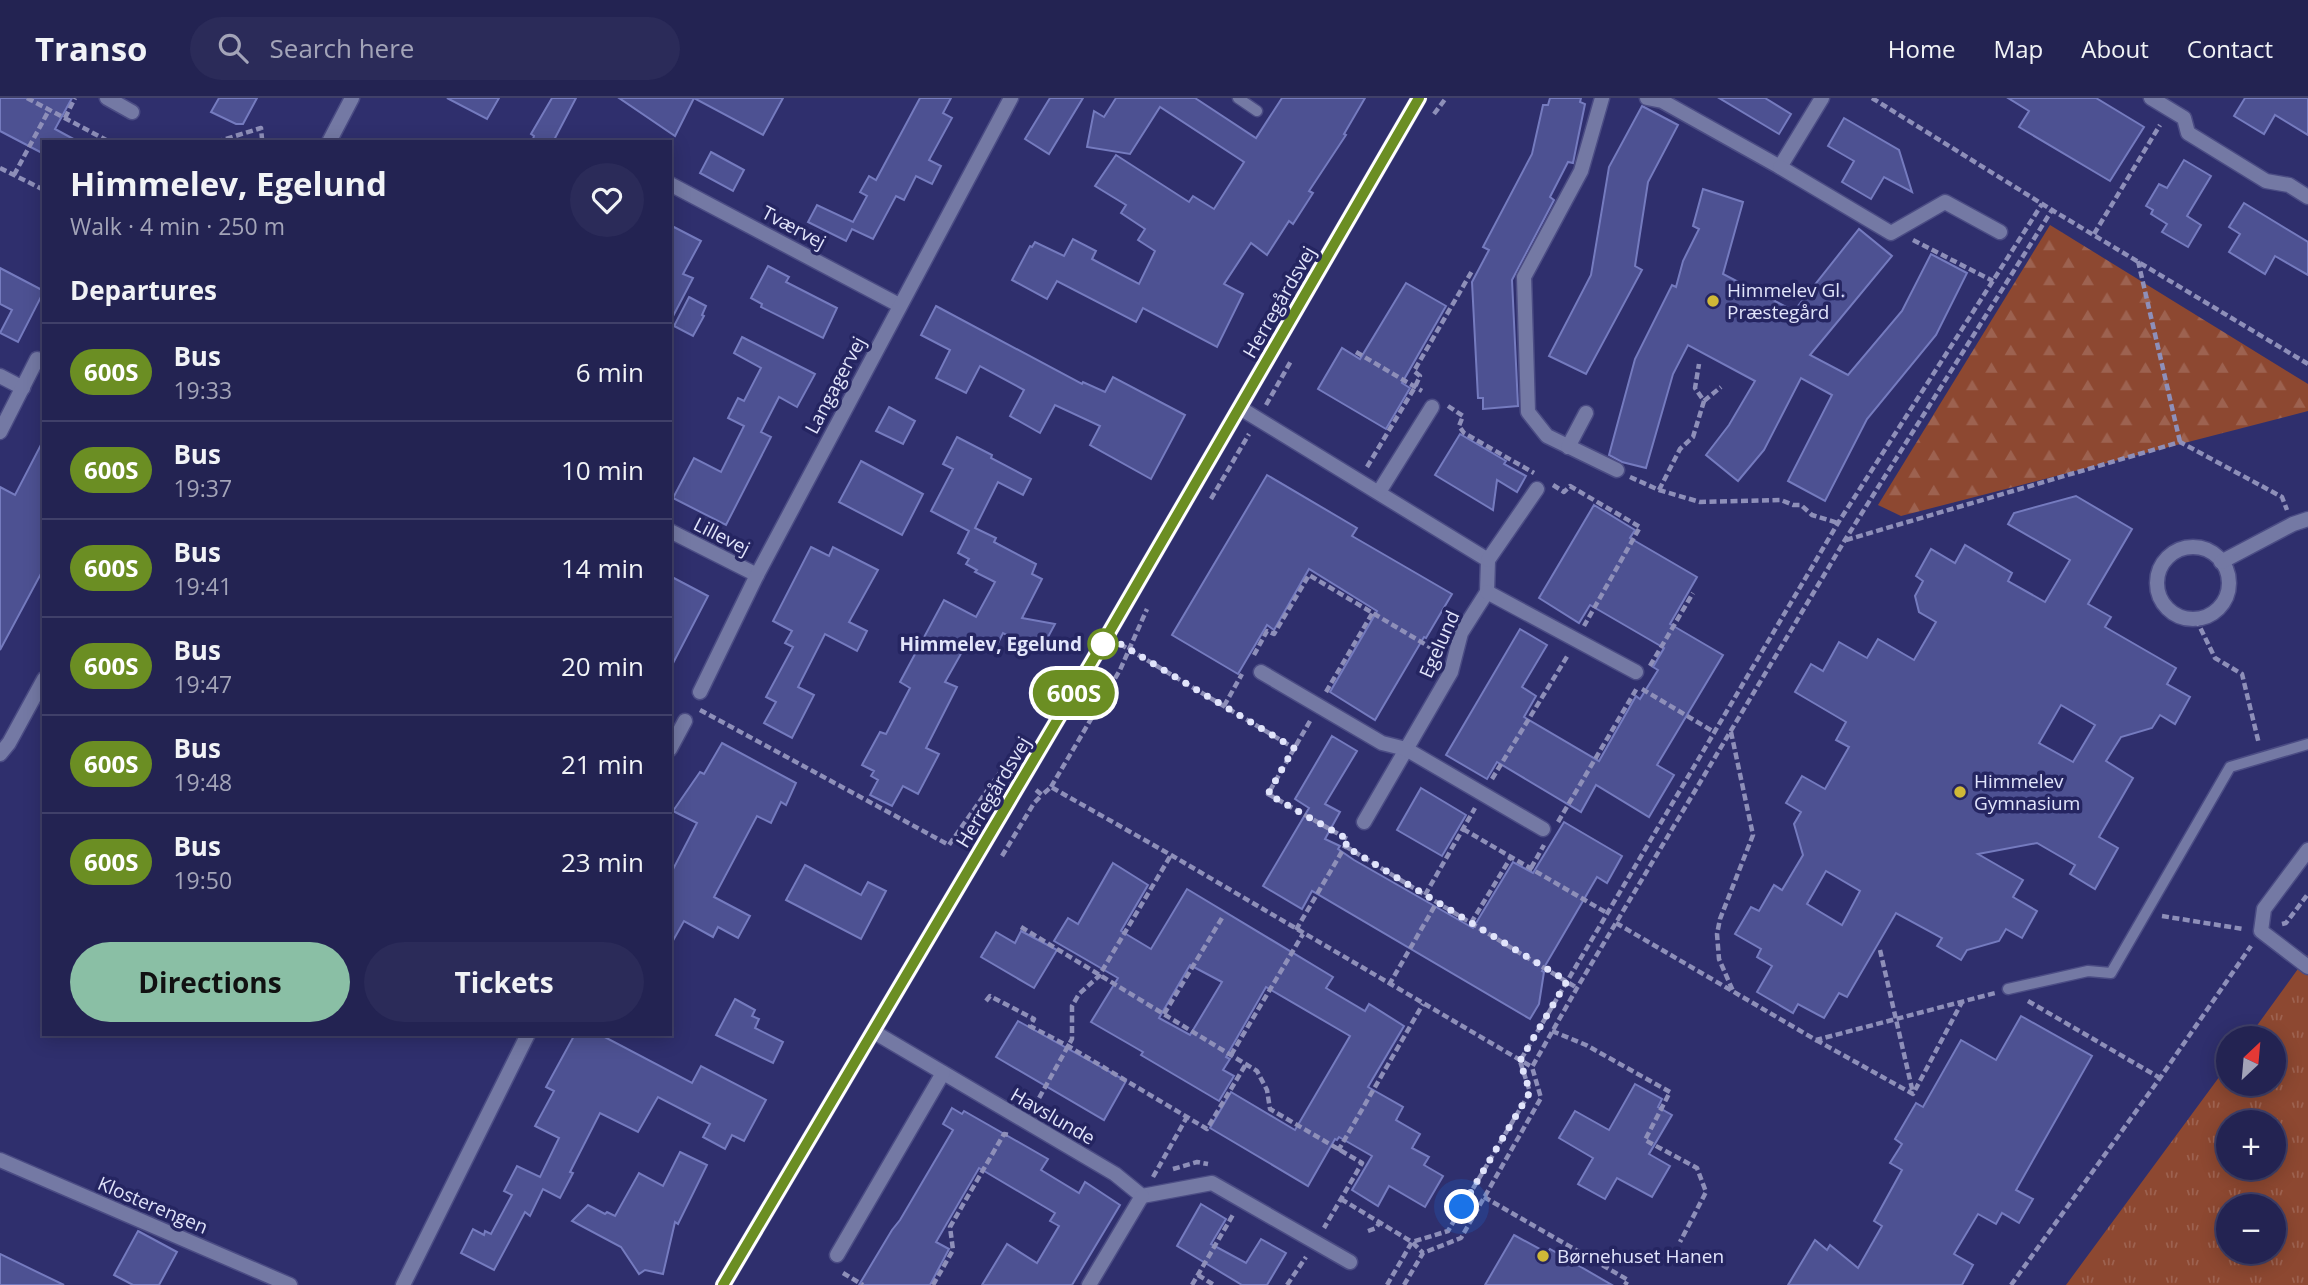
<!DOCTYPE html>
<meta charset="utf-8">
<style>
body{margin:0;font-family:"Open Sans",sans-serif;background:#2b2b59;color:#f1f3f6;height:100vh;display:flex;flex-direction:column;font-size:26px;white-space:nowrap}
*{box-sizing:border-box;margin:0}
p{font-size:23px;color:#a3a4b8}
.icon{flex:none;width:38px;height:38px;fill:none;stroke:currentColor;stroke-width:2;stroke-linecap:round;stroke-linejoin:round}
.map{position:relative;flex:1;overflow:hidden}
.details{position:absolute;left:42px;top:42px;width:630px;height:896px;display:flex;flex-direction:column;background:#232352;border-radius:0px;box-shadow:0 4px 18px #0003,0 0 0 2px #404069}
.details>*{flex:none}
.badge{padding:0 14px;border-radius:23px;font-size:24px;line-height:46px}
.needle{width:46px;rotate:26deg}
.fabs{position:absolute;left:2216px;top:928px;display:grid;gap:14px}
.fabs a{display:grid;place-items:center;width:70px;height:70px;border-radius:50%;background:#232352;box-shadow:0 4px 18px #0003,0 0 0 2px #404069;font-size:35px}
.you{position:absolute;width:35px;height:35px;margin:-18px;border:5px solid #fff;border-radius:50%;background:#1a73e8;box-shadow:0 0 0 10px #1a73e833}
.map>.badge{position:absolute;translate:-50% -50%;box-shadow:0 0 0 4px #fff}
h2{padding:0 28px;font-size:26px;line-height:63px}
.round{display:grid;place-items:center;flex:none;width:74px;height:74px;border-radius:37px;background:#2b2b59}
.head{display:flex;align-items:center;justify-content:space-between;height:119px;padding:0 28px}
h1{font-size:33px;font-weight:700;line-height:52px}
.primary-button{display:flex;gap:14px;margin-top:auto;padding:14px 28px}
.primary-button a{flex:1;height:80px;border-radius:42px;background:#8abfa5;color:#111;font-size:28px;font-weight:700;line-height:80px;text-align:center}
.primary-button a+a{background:#2b2b59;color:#f1f3f6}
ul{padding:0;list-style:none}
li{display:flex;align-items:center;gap:21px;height:98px;padding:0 28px;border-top:2px solid #404069}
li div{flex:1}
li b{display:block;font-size:26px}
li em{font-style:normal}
li .badge{min-width:77px;font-weight:700;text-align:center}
header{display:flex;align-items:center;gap:42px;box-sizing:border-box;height:98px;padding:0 35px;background:#232352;border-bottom:2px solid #404069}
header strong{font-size:33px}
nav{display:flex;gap:38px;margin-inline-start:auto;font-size:24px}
.search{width:490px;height:63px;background:#2b2b59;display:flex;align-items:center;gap:18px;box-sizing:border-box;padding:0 24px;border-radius:38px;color:#a3a4b8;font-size:26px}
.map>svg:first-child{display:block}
</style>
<header>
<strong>Transo</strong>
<div class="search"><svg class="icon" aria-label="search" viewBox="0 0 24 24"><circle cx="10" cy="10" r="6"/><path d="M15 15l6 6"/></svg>Search here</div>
<nav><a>Home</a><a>Map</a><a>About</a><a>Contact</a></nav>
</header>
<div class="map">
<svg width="2308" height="1187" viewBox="0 0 2308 1187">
<defs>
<pattern id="forest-firs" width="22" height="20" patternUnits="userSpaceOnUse" patternTransform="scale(1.75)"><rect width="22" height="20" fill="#8d4831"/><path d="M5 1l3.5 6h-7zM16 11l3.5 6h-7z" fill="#9d6250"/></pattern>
<pattern id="park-tufts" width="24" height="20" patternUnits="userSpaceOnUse" patternTransform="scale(1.75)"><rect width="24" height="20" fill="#8d4831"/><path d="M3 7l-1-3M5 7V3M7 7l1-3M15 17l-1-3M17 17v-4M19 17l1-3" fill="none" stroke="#9d6250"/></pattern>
</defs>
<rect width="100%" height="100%" fill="#2f2f6d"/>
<path fill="url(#forest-firs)" d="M2050,127l258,159v27l-407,105 -23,-11z"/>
<path fill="url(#park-tufts)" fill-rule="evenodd" d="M2308,857v330h-242l162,-220v18h45v-45h-25zM2228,1024h45v45h-45zM2228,1108h45v45h-45z"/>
<g fill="#4d5192" stroke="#757bbf" stroke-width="2" fill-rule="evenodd">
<path d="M0,0h72l-17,31 24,13h-35v12l-44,-23z"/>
<path d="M219,0h38l-14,26h-7l-25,-12z"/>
<path d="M447,0h52l-12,21z"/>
<path d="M552,0h24l-23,44h-21l2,-6 -3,-2z"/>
<path d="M619,0h75l-19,38z"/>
<path d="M694,0h89l-20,37z"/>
<path d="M920,0h31l-8,15 9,5 -23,42 12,6 -9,18 -16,-8 -12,24 -8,-4 -23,43 -21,-10 -6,12 -38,-19 9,-17 36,17 14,-26 -7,-4 9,-16 7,4z"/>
<path d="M1050,0h33l-34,56 -24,-15z"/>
<path d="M1116,0h79l61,40 26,-40h83l-21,36 2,1 -37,56 4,2 -20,31 -4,-3 -22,34 -16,-12 -27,41 19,10 -26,53 -74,-39 -7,14 -79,-41 -10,18 -35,-19 18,-34 2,1 3,-5 29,14 9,-17 23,12 -4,8 47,25 16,-33 -17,-11 7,-11 -24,-16 5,-8 -31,-19 21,-31 73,47 4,-6 21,13 30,-47 -84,-55 -30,47 -43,-7 7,-36 10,6z"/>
<path d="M1550,0h31l-1,4 5,2 -7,34 -5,25 -5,-1 -18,35 4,3 -42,80 6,126 -35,3v-11h-5l-6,-116 17,-32 -6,-3 49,-93 11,-49h5z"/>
<path d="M1719,0h46l26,16 -12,20z"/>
<path d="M2008,0h88l48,29 -34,54 -91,-54 10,-16z"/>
<path d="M2245,0h63v37l-33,-20 -11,19 -30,-18z"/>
<path d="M1642,8l36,19 -30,57 -13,84 7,4 -56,104 -37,-18 42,-81 18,-108z"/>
<path d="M1844,20l55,32 13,42 -28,-15 -13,22 -29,-17 12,-21 -26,-15z"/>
<path d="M711,54l33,18 -11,21 -33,-18z"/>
<path d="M2184,62l27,16 -24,40 14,9 -13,22 -26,-15 5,-8 -16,-10 2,-4 -7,-4 13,-22 8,4z"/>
<path d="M1703,91l40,13 -20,72 71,37 65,-82 33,27 -82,99 38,20 54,-64 29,-57 36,19 -31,62 -69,84 -42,82 -37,-20 44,-86 -31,-17 -37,72 -26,31 -32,-26 23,-30 26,-44 -67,-36 -15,29 -27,94 -24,-6 -13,-7 26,-96 37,-74 4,2 7,-26 16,-32 -6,-3z"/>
<path d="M2244,105l64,39v33l-33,-19 -10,18 -36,-22 11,-18 -11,-7z"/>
<path d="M670,127l31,16 -18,33 10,4 -23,44z"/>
<path d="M768,168l21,11 -3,5 51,26 -14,30 -62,-31 1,-3 -11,-6z"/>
<path d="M0,170l44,23 -26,51 -18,-9 12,-23 -12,-6z"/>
<path d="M1406,185l40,23 -44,77 8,5 -24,41 -68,-40 24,-41 18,11z"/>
<path d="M689,199l17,9 -4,9 2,1 -11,20 -19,-10z"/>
<path d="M936,208l146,78 1,-2 22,10 8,-15 72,38 -34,64 -61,-34 10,-19 -45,-21 -15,28 -30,-17 14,-26 -44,-24 -14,27 -30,-15 14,-28 -29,-15z"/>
<path d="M742,239l73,37 -18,33 -18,-10 -18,35 10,5 -45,88 -53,-27 21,-40 27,14 23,-46 -16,-8 10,-20 6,3 17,-33 -27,-15z"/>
<path d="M889,309l26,14 -12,23 -27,-13z"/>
<path d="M1460,336l46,27 -2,3 22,12 -9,16 -20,-12 -4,30 -58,-35z"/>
<path d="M957,339l35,18 -1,3 40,21 -8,16 -25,-13 -23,46 21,10 -2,4 42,22 -4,10 10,5 -20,39 33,6 -15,28 -37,-19 -8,16 -24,-13 -26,46 12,5 -31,61 13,6 -21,40 -15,-8 -11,20 -22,-11 8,-15 -7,-4 3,-5 -12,-6 18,-33 6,2 24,-46 -10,-6 44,-82 32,17 19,-35 -20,-10 2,-2 -11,-6 3,-5 -11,-6 11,-22 -38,-20 22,-42 -10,-5z"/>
<path d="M44,341v129l-44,82v-163l15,8z"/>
<path d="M861,363l62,33 -21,41 -63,-33z"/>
<path d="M1267,377l90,53 -5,8 100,58 -26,44 -2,-1 -49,83 -45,-28 47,-81 -68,-42 -35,61 -7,-5 -29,49 -66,-39z"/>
<path d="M2076,398l56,33 -44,75 23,13 -6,10 71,41 -9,16 23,13 -15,27 -15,-9 -8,13 -31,9 -15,24 27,17 -34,59 19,11 -23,41 -25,-15 5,-9 -38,-22 -59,11 45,26 -10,17 24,14 -15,27 -16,-9 -7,12 -32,9 -6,10 -24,-14 5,-8 -46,-25 -49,84 -8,-4 -15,25 -26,-14 -5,9 -36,-21 15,-26 -15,-9 4,-8 -26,-15 16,-27 8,4 15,-26 8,5 21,-35 -9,-31 7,-12 -15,-9 16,-27 23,13 24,-42 -13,-7 10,-18 -51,-30 16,-28 12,7 16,-29 28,16 11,-19 36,21 22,-38 -17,-10 -4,-16 8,-15 -7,-5 15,-27 24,14 10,-18 47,28 -4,8 37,21 25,-42 -62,-36 6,-11zM2061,607l34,20 -22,37 -34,-19zM1826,773l34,20 -18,34 -35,-21z"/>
<path d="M1594,407l41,25 -5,8 67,39 -27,47 53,31 -66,110 17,10 -25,42 -53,-32 -15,27 -84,-50 -10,17 -41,-24 74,-126 27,16 -25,42 14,9 -12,21 75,44 37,-65 4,3 18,-29 -5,-3 11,-19 -74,-43 -11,18 -40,-25z"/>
<path d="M811,449l18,9 4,-9 45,23 -29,52 18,9 -10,20 -32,-17 -27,53 16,8 -22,43 -28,-15 12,-21 -10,-5 27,-50 -8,-4 7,-12 -19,-10z"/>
<path d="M670,478l38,20 -38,73z"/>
<path d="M1332,638l25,15 -32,53 15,8 -15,27 15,7 -2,3 16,11 119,68 40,-66 20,11 31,-51 58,34 -15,27 -10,-6 -55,94 2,1 -5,32 -9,15 -218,-128 -10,18 -39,-23 46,-78 -14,-9z"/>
<path d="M722,645l74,40 -10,22 -5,-3 -10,21 -14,-7 -43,81 36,19 -12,22 -20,-11 -5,10 -29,-16 -14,25v-71l27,-52 -24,-12 27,-39 4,2z"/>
<path d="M1421,690l45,27 -24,41 -45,-26z"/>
<path d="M1113,765l35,22 -27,46 30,18 36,-60 146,88 -7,11 39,23 4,-7 35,22 -36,61 35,20 -7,13 24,14 -8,14 17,9 -5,8 19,11 -18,31 -36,-21 -11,20 -26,-16 20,-34 -33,-19 -2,3 -2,-1 -27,47 -98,-58 21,-36 64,38 55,-94 -84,-49 -40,70 4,2 -7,11 11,6 -15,25 -78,-46 2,-3 -52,-30 27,-44 -64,-37 14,-23 10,6zM1190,867l32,17 -32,53 -31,-17z"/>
<path d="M805,767l56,30 7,-13 18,9 -25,48 -75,-39z"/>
<path d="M1021,833l36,19 -23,38 -53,-31 15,-25 19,11z"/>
<path d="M735,901l20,11 -3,6 7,3 -4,9 28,14 -10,21 -57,-28z"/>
<path d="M2021,918l71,40 -76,134 17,9 -14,24 -17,-10 -6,11 -18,-10 -24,40 19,11 -11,20h-174l27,-45 12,10 3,-5 28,23 24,-42 -8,-5 28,-51 -12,-7 12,-19 -7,-5 21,-36 7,4 38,-67 35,20z"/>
<path d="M1018,923l108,60 -22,39 -108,-63z"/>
<path d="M575,936h24l93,49 9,-17 65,34 -22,41 -12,-6 -7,14 -22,-12 7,-13 -52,-27 -20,35 -38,-19 -30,59 3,1 -13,25 -17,-9 -13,27 -5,-4 -31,58 -33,-17 12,-24 11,6 1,-4 6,3 21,-39 -8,-4 13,-25 23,11 19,-39 -24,-12 19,-35 -8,-4z"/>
<path d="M1635,986l27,15 -4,8 14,8 -23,39 21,12 -18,31 -35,-19 -12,21 -27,-15 15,-26 -34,-20 16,-27 34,19z"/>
<path d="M952,1010l10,6 2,-3 84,48 -7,11 38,23 6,-11 35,23 -48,80h-90l25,-41 30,19 22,-37 -9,-5 5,-8 -76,-45 -43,74 13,7 -19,36h-71l33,-55 8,-10 53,-90 -10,-6z"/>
<path d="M680,1054l27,13 -29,59 -3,-2 -12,52 -18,-4 -6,4 -18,-27 -49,-26 16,-16 17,9 2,-2 8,4 24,-43 24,13z"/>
<path d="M1201,1106l25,15 -15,25 35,19 15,-24 25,14 -19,32h-25l-65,-39z"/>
<path d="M138,1133l39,21 -18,33h-26l-19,-10z"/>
<path d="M1514,1137l33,18 3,-4 62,36h-127z"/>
<path d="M0,1156l64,31h-64z"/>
</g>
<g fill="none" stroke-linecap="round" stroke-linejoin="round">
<g stroke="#4b4c84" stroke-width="13">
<g id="lane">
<path d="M1238,0l19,13"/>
<path d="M2008,891l80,-18 23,2 119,-206 78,-23"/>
</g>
</g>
<g stroke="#4b4c84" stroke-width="17">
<g id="street">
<path d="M107,0l25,14"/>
<path d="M1602,0l-21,73 -57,106 4,135 19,24 70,34"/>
<path d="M1647,0l15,3 118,66 42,-69"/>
<path d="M2151,0l33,20 4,15 78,48 23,4 19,12"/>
<path d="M329,44l23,-44"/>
<path d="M1780,69l111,66 54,-31 55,30"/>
<path d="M670,86l229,121"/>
<path d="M0,278l23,12"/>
<path d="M1240,310l248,152 -1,32 -26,41 -10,39 -87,150"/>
<path d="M0,334l37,-73 7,3"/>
<path d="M1568,349l18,-34"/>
<path d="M1379,394l53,-85"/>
<path d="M670,433l87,44"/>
<circle cx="2193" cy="485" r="36"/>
<path d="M1488,462l49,-71"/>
<path d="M2221,464l72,-38 15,-5"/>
<path d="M1487,494l149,80"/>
<path d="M1261,574l121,71 24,6 137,80"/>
<path d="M700,594l57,-117 254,-477"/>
<path d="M670,651l15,-28"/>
<path d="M0,656l9,-11 35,-64"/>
<path d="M2308,752l-44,59 -3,22 47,36"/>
<path d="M874,934l241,142 27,22 70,-13 138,79"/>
<path d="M0,1062l290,125"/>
<path d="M837,1157l106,-182"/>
<path d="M403,1187l125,-251"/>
<path d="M1089,1187l53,-89"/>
</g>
</g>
<g stroke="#4b4c84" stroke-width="17">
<path id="secondary" d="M723,1187l384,-649 312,-538"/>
</g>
<g stroke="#8e8fb9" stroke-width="4.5" stroke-dasharray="7 3.5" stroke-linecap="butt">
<path d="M27,0l83,44"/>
<path d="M1872,0l180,112 256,154"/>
<path d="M1434,16l12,-16"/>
<path d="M65,20l10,-20"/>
<path d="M216,44l45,-14 1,11 5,3"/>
<path d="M0,70l44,22"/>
<path d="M14,77l35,-65"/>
<path d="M2094,136l66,-109"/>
<path d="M1913,142l80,41"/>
<path d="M2138,163l42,181"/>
<path d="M1356,254l66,39"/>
<path d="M1704,303l17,-14"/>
<path d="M1266,307l25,-44"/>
<path d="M1448,308l15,10 -4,10 5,7 70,40"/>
<path d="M1367,369l48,-80 5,-11 -6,-5 58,-100"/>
<path d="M1630,379l29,13 41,12 81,-2 12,5h8l11,10 26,8"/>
<path d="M1553,387l11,7 6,-6 70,41 -56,99"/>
<path d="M1659,392l21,-41 13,-12 11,-36 -9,-13 4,-24"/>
<path d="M1211,401l38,-65"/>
<path d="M1846,442l334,-98 102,55 5,13"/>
<path d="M2196,521l19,39 27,16 17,70"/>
<path d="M1120,546l174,104"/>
<path d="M1254,557l13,-24 7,3 35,-59 129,77"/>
<path d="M1650,568l43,-73"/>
<path d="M1642,591l72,43"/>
<path d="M1326,594l47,-80"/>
<path d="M1224,608l18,-32"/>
<path d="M700,612l249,135 52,-74 6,3"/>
<path d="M1310,623l-42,73 81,46"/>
<path d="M1731,634l22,103 -33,84 -3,15 2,25 14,32"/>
<path d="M1492,681l76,-124"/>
<path d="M1051,689l69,-117 27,-61"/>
<path d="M1036,692l6,5 9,-8 120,68 361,212"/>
<path d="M1558,724l79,-134"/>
<path d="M1463,731l144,84"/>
<path d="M1345,748l232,142"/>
<path d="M1002,758l32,-53 8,-8"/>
<path d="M1531,770l13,-23"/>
<path d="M1425,797l50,-87"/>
<path d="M2162,818l81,13"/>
<path d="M1471,825l40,-66"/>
<path d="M1616,825l200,117 179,-47"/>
<path d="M2282,826l4,-1 22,-29"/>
<path d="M1021,829l236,144 10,19 3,19 92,54 -38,65"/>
<path d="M1296,832l51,-87"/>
<path d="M1880,852l33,143"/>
<path d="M1389,887l48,-83"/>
<path d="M986,903l4,-5 44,23 -4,7 38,20 139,83 39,-65"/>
<path d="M2028,903l132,77"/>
<path d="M1164,916l58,-96"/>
<path d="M1552,933l34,14 84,47 -25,48 52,28 9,24 -26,50"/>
<path d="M1816,942l97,54 49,-92"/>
<path d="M1231,957l72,-121"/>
<path d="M1034,1009l38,-68v-33l7,-12 20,-18 72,-121"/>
<path d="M1338,1053l85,-147"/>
<path d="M1173,1071l24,-7 11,2"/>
<path d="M1153,1079l34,-60"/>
<path d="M1484,1099l144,83 -3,5"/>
<path d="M1341,1101l71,43 11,11"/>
<path d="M1368,1133l8,-3 4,-6"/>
<path d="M843,1175l20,12"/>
<path d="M1198,1177l16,10"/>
<path d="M933,1187l20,-35 -3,-23 54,-93 5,1"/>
<path d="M1192,1187l42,-72"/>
<path d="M1287,1187l19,-28"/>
<path d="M1387,1187l25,-43 36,-11 82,-139 -10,-31 318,-538 204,-319"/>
<path d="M1404,1187l19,-32 38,-15 80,-140 -9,-31 45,-79 268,-448 207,-330"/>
<path d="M2011,1187l149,-207 91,-132"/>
</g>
<use href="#lane" stroke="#7479a4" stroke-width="10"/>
<use href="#street" stroke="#7479a4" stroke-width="14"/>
<use href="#secondary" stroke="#969de0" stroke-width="14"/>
</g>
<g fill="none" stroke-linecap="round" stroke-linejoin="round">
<g stroke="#fff" stroke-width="16">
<path id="line" d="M723,1187l384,-649 312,-538"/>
</g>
<use href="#line" stroke="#6b8e23" stroke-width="10"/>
<path stroke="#e1e4fb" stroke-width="7" stroke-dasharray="0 12.6" d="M1103,546l4,-8 187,112 -26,46 81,46 -4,6 222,135 -47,80 10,31 -68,115"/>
</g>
<g fill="#cfb837" stroke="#252561" stroke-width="2.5">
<circle cx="1713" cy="203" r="7"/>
<circle cx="1960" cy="694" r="7"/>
<circle cx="1543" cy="1158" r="7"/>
</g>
<circle fill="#fff" stroke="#6b8e23" stroke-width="3.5" cx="1103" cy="546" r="14"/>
<g text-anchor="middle" stroke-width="7" stroke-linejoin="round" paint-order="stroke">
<g font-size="19" fill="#e1e4fb" stroke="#252561">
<text transform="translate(794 129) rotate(28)" y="7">Tværvej</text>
<text transform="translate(1279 204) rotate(-60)" y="7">Herregårdsvej</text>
<text transform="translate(835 287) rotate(-62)" y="7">Langagervej</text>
<text transform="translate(722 438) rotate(27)" y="7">Lillevej</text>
<text transform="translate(1439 546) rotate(-66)" y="7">Egelund</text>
<text transform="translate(993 694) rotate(-59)" y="7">Herregårdsvej</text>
<text transform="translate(1053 1018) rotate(30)" y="7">Havslunde</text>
<text transform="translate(153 1107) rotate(23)" y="7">Klosterengen</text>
</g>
<g font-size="19" fill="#e1e4fb" stroke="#252561" text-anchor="start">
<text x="1727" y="199">Himmelev Gl.<tspan x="1727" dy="22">Præstegård</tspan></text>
<text x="1974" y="690">Himmelev<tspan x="1974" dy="22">Gymnasium</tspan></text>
<text x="1557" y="1165">Børnehuset Hanen</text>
</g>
<g font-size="19" font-weight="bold" fill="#e1e4fb" stroke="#252561" text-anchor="end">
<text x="1082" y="553">Himmelev, Egelund</text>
</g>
</g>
</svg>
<div class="fabs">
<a><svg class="needle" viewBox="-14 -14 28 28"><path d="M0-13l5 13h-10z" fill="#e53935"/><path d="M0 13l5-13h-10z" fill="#a3a4b8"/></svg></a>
<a>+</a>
<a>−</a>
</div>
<div class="you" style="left:1462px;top:1109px"></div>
<b class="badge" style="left:1074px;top:595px;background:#6b8e23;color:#fff">600S</b>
<section class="details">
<div class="head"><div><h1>Himmelev, Egelund</h1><p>Walk · 4 min · 250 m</p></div><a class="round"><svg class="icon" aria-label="heart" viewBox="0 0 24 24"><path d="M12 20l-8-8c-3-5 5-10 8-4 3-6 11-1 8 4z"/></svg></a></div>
<h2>Departures</h2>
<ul>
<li><span class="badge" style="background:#6b8e23;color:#fff">600S</span><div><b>Bus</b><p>19:33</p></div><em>6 min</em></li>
<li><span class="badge" style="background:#6b8e23;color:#fff">600S</span><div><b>Bus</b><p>19:37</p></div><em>10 min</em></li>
<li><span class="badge" style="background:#6b8e23;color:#fff">600S</span><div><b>Bus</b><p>19:41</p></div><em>14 min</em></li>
<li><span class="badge" style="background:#6b8e23;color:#fff">600S</span><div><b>Bus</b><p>19:47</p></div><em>20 min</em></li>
<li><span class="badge" style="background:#6b8e23;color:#fff">600S</span><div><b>Bus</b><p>19:48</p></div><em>21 min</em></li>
<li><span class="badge" style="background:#6b8e23;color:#fff">600S</span><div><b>Bus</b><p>19:50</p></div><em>23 min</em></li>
</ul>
<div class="primary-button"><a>Directions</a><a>Tickets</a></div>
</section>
</div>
